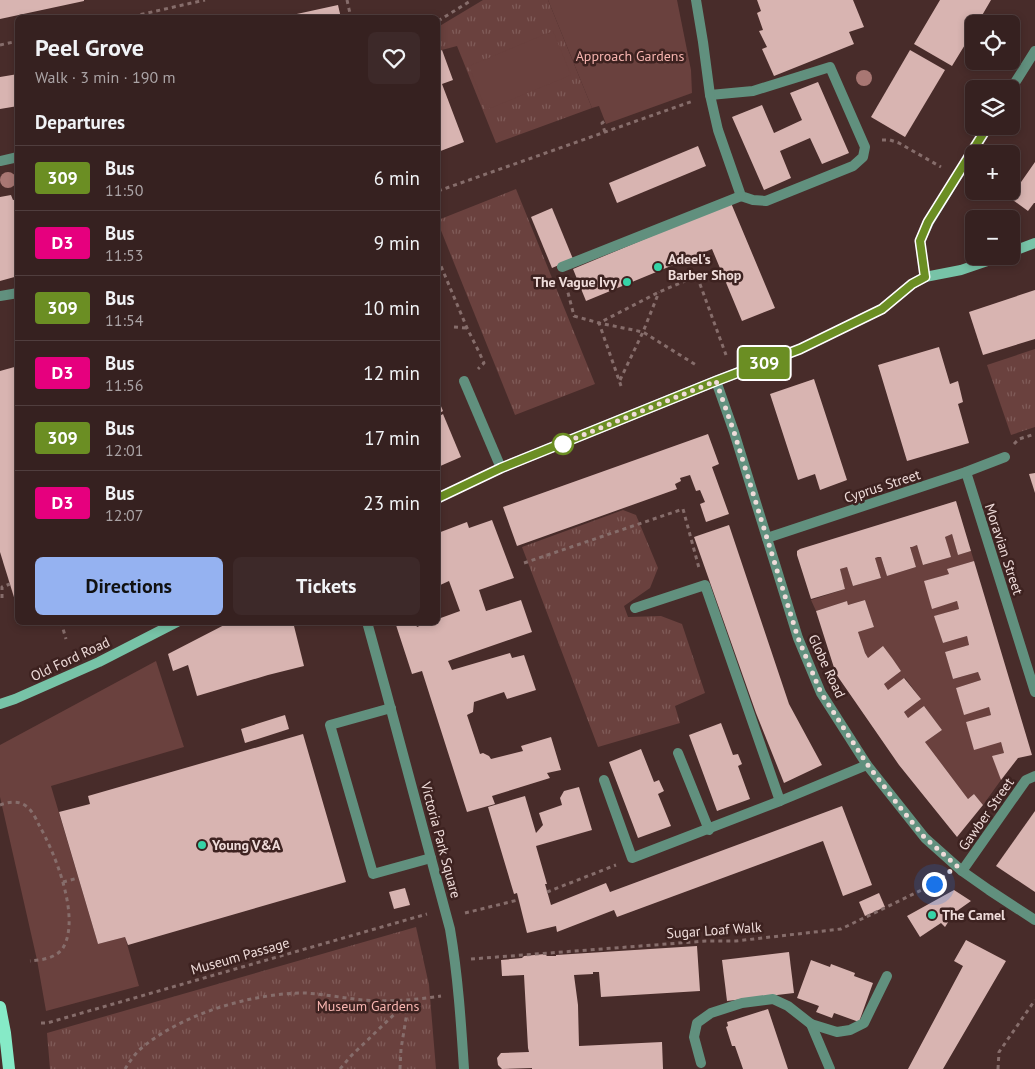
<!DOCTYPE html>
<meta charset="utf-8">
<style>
body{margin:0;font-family:"PT Sans",sans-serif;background:#3d2929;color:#f1f3f6;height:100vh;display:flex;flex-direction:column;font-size:19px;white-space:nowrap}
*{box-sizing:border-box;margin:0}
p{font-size:16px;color:#aaa3a5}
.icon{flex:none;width:28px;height:28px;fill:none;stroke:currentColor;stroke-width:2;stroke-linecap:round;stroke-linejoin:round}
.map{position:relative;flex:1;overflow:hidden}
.side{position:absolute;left:15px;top:15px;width:425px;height:610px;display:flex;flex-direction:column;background:#362120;border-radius:8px;box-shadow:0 2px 8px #0003,0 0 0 1px #503e3e}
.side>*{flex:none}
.badge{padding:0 10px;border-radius:4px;font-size:18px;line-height:32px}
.controls{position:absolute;left:965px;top:15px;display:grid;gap:10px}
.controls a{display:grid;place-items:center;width:55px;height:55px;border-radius:8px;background:#362120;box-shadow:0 2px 8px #0003,0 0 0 1px #503e3e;font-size:25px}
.you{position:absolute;width:25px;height:25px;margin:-12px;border:4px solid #fff;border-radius:50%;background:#1a73e8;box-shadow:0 0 0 8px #1a73e833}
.map>.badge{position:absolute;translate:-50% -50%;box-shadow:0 0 0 2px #fff}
h2{padding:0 20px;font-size:19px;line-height:45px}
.round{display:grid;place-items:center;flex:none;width:52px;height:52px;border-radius:8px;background:#3d2929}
.head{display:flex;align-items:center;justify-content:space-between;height:85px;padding:0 20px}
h1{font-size:24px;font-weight:700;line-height:38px}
.button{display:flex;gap:10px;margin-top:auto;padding:10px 20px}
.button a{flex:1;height:58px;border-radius:8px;background:#95b2f1;color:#111;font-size:20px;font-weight:700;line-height:58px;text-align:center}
.button a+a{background:#3d2929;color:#f1f3f6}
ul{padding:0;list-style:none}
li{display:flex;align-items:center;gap:15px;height:65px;padding:0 20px;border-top:1px solid #503e3e}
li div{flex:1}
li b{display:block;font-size:19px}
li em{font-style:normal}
li .badge{min-width:55px;font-weight:700;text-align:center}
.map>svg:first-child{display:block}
</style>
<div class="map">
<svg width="1035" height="1069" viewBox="0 0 1035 1069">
<defs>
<pattern id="grass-tufts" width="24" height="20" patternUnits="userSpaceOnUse" patternTransform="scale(1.25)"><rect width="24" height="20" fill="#6a413e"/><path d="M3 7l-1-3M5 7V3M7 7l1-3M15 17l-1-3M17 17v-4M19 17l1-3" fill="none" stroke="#805c59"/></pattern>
</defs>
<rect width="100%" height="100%" fill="#482c2a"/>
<g fill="url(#grass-tufts)">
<path d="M483,0h65l44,108 -96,35 -39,-97 -19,5v-24z"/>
<path d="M516,189l79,195 -80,31 -77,-192v-3z"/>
<path d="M1035,349v78l-24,8 -24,-70z"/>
<path d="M623,510l13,5 22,53 -8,20 -26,18 4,11 33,-1 21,8 23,69 -30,13 5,17 -82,24 -76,-200z"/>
<path d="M416,927l13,58 7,84h-386l-3,-36z"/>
</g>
<g fill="#6a413e">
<path d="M548,0h129l14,70 1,23 -86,31 -7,-18 -7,2z"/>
<path d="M553,31l18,44 -85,35 -17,-44z"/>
<path d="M952,534l6,21 13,-4 3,10 -26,8 1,5 -24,7 7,27 25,-7 2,8 -24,7 8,27 24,-7 2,9 -24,7 8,27 25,-7 3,8 -25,8 8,26 25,-7 2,8 -25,7 35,20 3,11 -11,3 8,24 -18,25 -9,-11 -6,5 -43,-57 17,-12 -17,-23 -17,11 -4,-6 17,-13 -16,-21 -17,12 -4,-6 17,-13 -18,-24 -15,11 -3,-5 -7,-21 16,-5 -9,-27 -17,5 -1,-4 -31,10 -5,-11 34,-11 -5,-20 7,-2 6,19 28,-8 -6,-20 6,-1 6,19 29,-9 -6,-20 7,-2 7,20 26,-8 -5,-20z"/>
<path d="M156,661l28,86 -133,39 47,158 27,-7 14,49 -93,25 -9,-51 -37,-163v-52z"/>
</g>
<g fill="#d8b4b1">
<path d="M0,0h84v1l-84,18z"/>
<path d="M757,0h96l11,27 -15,5 5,12 -80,32 -12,-27 5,-2 -8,-16 4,-1 -6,-17 4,-2z"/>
<path d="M940,0h51l-14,24h-3v6l-22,36 -38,-22z"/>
<path d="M338,5l3,13h-58v-1z"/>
<path d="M442,50l11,30 -11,4 22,58 -26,10v-100z"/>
<path d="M910,50l35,20 -40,67 -34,-20z"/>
<path d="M18,74v32l-18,3v-32z"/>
<path d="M818,82l31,71 -27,11 -12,-26 -30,13 11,27 -27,12 -32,-73 30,-12 12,28 28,-13 -12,-27z"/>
<path d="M698,146l8,20 -89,37 -8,-20z"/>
<path d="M1035,162v41h-1l-6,8 -18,-13z"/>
<path d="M11,195l2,5 5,-1v77l-18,5v-84z"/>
<path d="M731,203l44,105 -33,13 -30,-72 -126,52 -13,-32z"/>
<path d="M552,208l21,51 -21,9 -21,-51z"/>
<path d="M1035,290v49l-52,16 -14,-43z"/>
<path d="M939,347l11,37 8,-3 5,21 -5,2 11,39 -62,18 -29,-96z"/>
<path d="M18,366v241h-1l-17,-55v-181z"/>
<path d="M814,379l33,101 -27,10 -5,-16 -17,6 -28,-86z"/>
<path d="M438,399l5,12 -5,3z"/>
<path d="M443,414l18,43 -23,10v-50z"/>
<path d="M708,434l11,30 -7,3 17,47 -23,8 -6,-18 5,-2 -5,-12 -4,1 -6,-16 -10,3 1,3 -6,3 2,5 -160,57 -14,-39z"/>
<path d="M1035,473v20l-6,-19z"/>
<path d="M956,501l15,50 -13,4 -6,-21 -7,3 6,20 -28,8 -6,-20 -5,2h-2l6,20 -29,9 -6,-19h-3l-3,1 6,20 -28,8 -6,-19 -7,2 5,20 -34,10 -14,-44v-4l3,-2z"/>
<path d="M492,520l22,58 -35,12 7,21 35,-11 11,32 -84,29 4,9 58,-17 2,5 12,-3 12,35 -29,9 -3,-7 -30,10 -1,10 -6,3 13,39 3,-1 6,3 2,3 32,-8 -2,-5 30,-9 10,33 -14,3 3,5 -58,18 3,8 -28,8 -45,-141 -10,3 -17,-52h20l2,5 12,-5h9v-3l22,-8 -11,-30 -11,5v-53l29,-11 2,6z"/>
<path d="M729,525l60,179 33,61 -38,18 -28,-70 -62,-176z"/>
<path d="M974,561l58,194 -14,3 -17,22 -9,-24 12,-3 -3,-11 -27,8 -8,-28 25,-7 -2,-8 -25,8 -8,-27 25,-8 -3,-8 -25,7 -8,-27 24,-7 -2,-9 -24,7 -9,-27 25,-7 -2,-8 -25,8 -8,-28 25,-7 -2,-5z"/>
<path d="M865,600l9,27 -16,5 7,21 3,5 15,-12 9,12 9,13 -17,13 4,6 16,-12 17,21 -17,13 4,6 16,-12 18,24 -17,12 43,57 6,-5 9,11 -26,32 -58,-72 -63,-91 -20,-63 31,-10 1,4z"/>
<path d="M230,622h63l11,44 -36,9 -71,21 -9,-31 -15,6 -5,-17z"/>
<path d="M285,715l4,14 -44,14 -4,-14z"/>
<path d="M721,723l12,32 5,-1 4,10 -4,2 12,33 -33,12 -28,-76z"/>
<path d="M303,734l43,148 -218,63 -3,-8 -27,7 -39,-132 31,-8 -2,-8z"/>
<path d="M641,749l13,33 5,-2 5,11 -6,3 13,32 -33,12 -29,-76z"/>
<path d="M579,787l13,43 -56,16 11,38h-2l6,21 55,-22 4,9 232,-86 30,79 -29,11 -20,-55 -206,76 -3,-7 -57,22 -1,-6 -29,7 -10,-40 -3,1 -26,-87 37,-11 11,37 7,-8 -4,-12 23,-8 -2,-7 4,-7z"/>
<path d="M1035,811v81l-39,-26z"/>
<path d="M405,888l5,17 -16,4 -5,-17z"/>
<path d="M954,890l17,11 -17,12 -9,14 -4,-4 -21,14 -13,-21z"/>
<path d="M879,893l6,14 -20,9 -6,-14z"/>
<path d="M966,940l40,21 -63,108h-35l55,-103 -9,-5z"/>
<path d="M697,946l3,45 -99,6 -2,-25h-6v2l-19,1 4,30 1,41 83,-4 1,27h-131v-1l-30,1 -4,-4 -1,-7 4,-5 28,-1 -1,-4 -4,-73 -22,1 -1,-16 21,-2 2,-2 21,-2 2,2h9v-1z"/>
<path d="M789,952l5,41 -67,8 -5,-41z"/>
<path d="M811,960l19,7 1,-3 24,9 -1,3 19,7 -14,39 -25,-9 -2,5 -16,-6 3,-6 -22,-8z"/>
<path d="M768,1009l20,60h-45l-8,-23h-3l-6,-19 2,-1 -1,-4z"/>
</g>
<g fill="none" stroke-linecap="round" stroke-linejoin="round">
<g stroke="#866d6b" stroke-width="3" stroke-dasharray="4 4" stroke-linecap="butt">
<path d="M347,0l4,18"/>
<path d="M125,18l80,-18"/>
<path d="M438,21l34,-21"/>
<path d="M0,45l18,-4"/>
<path d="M605,132l-3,-9 3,-2"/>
<path d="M882,140h8l9,3 42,24"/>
<path d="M438,191l255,-90"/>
<path d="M438,259l29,69 12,24 5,11 -6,6"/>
<path d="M566,285l8,31 25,7 44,9 53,33"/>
<path d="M454,327l12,1"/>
<path d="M620,380l23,-48 16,-40"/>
<path d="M621,386l-2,-6 -20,-57 60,-31 38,-16 29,79"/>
<path d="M1014,444l5,-5 16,-5"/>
<path d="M524,563l159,-54 16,59"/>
<path d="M2,598v-11l8,-3"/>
<path d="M61,622l5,17"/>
<path d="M0,805c8,-3 18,-5 26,1 6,4 10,13 13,19 16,28 41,90 25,121 -6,12 -22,14 -34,15"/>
<path d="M63,882l15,-4"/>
<path d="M547,892l69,-27"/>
<path d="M465,913l53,-13"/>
<path d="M471,959l235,-18h30l105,-12 93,-45 9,-6"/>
<path d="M41,1023h6l380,-109"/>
<path d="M125,1069c5,-8 11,-17 19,-23 41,-33 109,-53 161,-53 19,1 38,5 57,7 27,2 53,0 79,-4"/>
<path d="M340,1069l11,-13 57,-55"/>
<path d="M400,1069l1,-20 8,-49"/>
<path d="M998,1069l1,-17 36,-52"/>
</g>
<g stroke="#61907e" stroke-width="10">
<path d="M830,67l35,80 -2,10 -10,9 -87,35 -13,-1 -12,-4 -23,-66 -8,-35 43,-4z"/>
<path d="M562,267l179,-71"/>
<path d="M0,296l18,-3"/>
<path d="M635,608l70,-23 75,216"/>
<path d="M391,708l-61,17 43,149 58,-16"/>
<path d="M678,753l31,77"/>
<path d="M604,780l28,78 148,-57 87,-36"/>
<path d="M811,1024l19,45"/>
<path d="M701,1063l-7,-26 3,-14 14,-10 31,-10 31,-4 15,7 23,18 26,8 13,-2 14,-7 23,-47"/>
</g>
<g stroke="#61907e" stroke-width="10">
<path d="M696,0l7,42 7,53"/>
<path d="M1011,89l24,-38"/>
<path d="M0,161l18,-4"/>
<path d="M925,277l-5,-36 9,-19 59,-96"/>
<path d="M464,381l37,87"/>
<path d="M966,472l69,220"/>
<path d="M767,538l199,-66 39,-15"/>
<path d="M367,622l19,69 64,238c8,47 11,93 14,140"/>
<path d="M962,871l64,-91 9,-4"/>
</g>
<path stroke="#61907e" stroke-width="10" d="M716,381l18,51 64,206 23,55 46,72 58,73 37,33 27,19 46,30"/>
<g stroke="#77c3a7" stroke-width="10">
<path d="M1011,252l24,-9"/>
<path d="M438,498l63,-30 215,-87 84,-32 82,-40 30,-25 13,-7 36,-7 41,-14"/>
<path d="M0,704l15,-5 84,-37 78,-40"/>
</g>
<path stroke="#86eac7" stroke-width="12" d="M0,1007l5,26 4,36"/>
</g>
<g fill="#a87773">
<circle cx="864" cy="78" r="8"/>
<circle cx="8" cy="180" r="8"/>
</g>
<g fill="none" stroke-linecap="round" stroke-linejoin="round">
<g stroke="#fff" stroke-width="11">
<path id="line" d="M438,498l63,-30 215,-87 84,-32 82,-40 30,-25 13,-7 -5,-36 8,-19 60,-96"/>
</g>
<use href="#line" stroke="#6b8e23" stroke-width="8"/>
<path stroke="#efdcda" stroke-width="5" stroke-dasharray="0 9" d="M563,444h-2l155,-63 18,51 64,206 23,55 46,71 32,42 26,32 32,28 -23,18"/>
</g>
<g fill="#36d4a7" stroke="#3d2220" stroke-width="2">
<circle cx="658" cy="267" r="5"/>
<circle cx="627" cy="282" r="5"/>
<circle cx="202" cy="845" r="5"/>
<circle cx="932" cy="915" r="5"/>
</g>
<circle fill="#fff" stroke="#6b8e23" stroke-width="2.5" cx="563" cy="444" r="10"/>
<g text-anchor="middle" stroke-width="5" stroke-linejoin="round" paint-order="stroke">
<g font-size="14" fill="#f6b4af" stroke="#3d2220">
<text x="630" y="61">Approach Gardens</text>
<text x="368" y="1011">Museum Gardens</text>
</g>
<g font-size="14" font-weight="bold" fill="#efdcda" stroke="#3d2220" text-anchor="start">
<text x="668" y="264">Adeel's<tspan x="668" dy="16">Barber Shop</tspan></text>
<text x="617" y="287" text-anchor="end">The Vague Ivy</text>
<text x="212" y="850">Young V&amp;A</text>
<text x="942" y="920">The Camel</text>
</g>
<g font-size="14" fill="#efdcda" stroke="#3d2220">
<text transform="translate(882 486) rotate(-18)" y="5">Cyprus Street</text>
<text transform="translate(1004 549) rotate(72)" y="5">Moravian Street</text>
<text transform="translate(70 659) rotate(-25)" y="5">Old Ford Road</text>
<text transform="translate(827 666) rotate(65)" y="5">Globe Road</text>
<text transform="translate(986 814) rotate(-55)" y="5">Gawber Street</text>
<text transform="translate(441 840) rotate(75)" y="5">Victoria Park Square</text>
<text transform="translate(714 930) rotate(-4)" y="5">Sugar Loaf Walk</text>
<text transform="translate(240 956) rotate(-16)" y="5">Museum Passage</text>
</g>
</g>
</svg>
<div class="controls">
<a><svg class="icon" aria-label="locate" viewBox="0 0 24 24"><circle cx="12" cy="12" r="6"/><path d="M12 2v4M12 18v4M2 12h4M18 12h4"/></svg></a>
<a><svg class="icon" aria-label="layers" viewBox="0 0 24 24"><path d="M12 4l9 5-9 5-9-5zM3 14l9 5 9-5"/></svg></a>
<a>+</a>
<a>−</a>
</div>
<div class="you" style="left:934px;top:884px"></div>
<b class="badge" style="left:764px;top:363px;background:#6b8e23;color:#fff">309</b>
<section class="side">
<div class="head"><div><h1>Peel Grove</h1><p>Walk · 3 min · 190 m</p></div><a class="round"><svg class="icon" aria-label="heart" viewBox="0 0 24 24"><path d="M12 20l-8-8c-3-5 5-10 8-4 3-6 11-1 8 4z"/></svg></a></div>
<h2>Departures</h2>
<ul>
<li><span class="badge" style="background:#6b8e23;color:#fff">309</span><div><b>Bus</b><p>11:50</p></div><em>6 min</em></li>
<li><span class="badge" style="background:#e6007e;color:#fff">D3</span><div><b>Bus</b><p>11:53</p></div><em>9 min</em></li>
<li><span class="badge" style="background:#6b8e23;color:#fff">309</span><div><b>Bus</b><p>11:54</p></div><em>10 min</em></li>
<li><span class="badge" style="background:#e6007e;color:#fff">D3</span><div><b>Bus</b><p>11:56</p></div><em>12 min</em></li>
<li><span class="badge" style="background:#6b8e23;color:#fff">309</span><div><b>Bus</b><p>12:01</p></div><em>17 min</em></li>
<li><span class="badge" style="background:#e6007e;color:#fff">D3</span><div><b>Bus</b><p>12:07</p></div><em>23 min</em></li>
</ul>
<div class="button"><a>Directions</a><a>Tickets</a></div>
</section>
</div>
